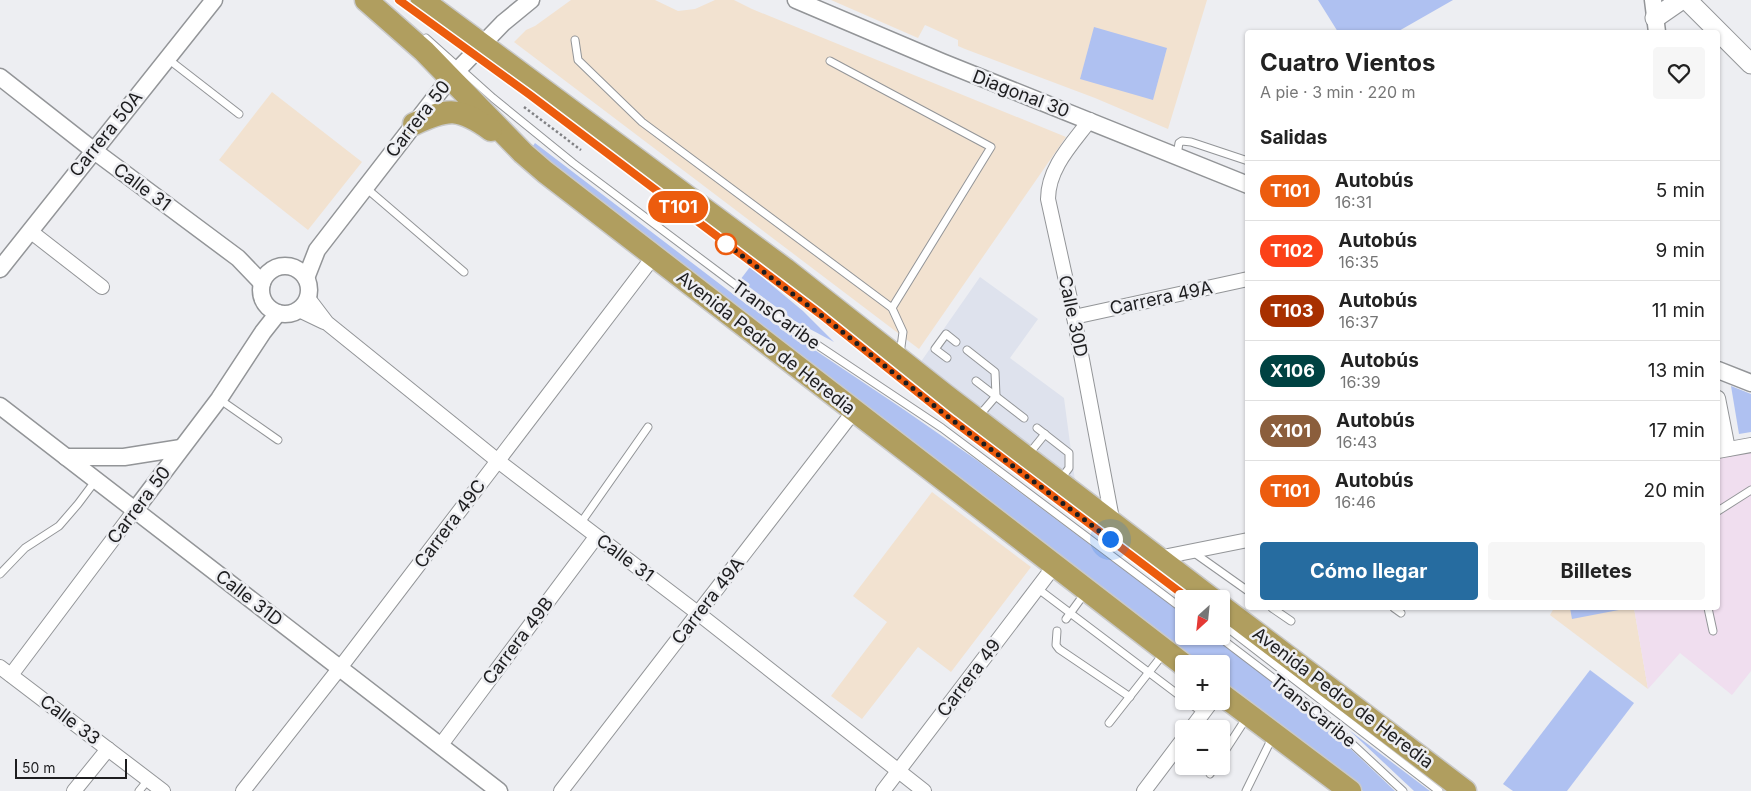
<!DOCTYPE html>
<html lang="es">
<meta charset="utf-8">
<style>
body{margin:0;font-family:Inter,sans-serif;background:#f6f6f6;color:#222;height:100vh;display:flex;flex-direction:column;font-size:19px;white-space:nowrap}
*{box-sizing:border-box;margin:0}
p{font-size:16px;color:#767676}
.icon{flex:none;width:28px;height:28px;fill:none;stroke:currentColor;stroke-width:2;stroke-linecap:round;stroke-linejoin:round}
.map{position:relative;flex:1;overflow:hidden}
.panel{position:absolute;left:1245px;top:30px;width:475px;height:580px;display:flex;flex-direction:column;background:#fff;border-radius:5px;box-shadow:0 1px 4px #0004}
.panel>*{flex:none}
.badge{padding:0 10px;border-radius:16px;font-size:18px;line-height:32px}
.needle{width:32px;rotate:207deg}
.buttons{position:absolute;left:1175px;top:590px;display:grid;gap:10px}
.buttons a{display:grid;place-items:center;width:55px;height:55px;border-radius:5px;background:#fff;box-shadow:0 1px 4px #0004;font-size:25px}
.scale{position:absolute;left:15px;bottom:12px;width:112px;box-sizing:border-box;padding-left:5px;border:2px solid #1d1d1f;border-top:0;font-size:14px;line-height:18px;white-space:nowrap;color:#1d1d1f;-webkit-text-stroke:4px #edeef2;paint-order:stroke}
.you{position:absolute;width:25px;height:25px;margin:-12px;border:4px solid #fff;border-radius:50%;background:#1a73e8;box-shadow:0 0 0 8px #1a73e833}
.map>.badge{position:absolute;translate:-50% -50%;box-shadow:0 0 0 2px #fff}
h2{padding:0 15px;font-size:19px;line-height:45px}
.round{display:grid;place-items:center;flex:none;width:52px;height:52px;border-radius:5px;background:#f6f6f6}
.headline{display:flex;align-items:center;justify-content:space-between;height:85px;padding:0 15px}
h1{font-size:24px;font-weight:700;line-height:38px}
.action{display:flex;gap:10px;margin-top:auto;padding:10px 15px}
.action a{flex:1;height:58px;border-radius:5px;background:#266ca0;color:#fff;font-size:20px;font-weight:700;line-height:58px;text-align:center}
.action a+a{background:#f6f6f6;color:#222}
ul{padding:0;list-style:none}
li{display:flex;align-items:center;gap:15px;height:60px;padding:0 15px;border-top:1px solid #e0e0e0}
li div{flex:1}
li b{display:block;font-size:19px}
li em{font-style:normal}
li .badge{min-width:55px;font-weight:700;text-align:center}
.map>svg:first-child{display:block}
</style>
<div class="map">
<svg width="1751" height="791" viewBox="0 0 1751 791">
<rect width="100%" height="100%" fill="#edeef2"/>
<path fill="#dee2ed" d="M980,277l58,42 -28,39 54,40 11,83 -155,-118z"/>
<g fill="#f2e2d0">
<path d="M571,0h84l23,11 17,-2 20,-9h19l18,9 314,128 -147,212 -405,-307 12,-12 9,-4z"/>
<path d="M831,0h376l-39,129 -73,-31 -130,-49 -7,-3v-6l-33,-15 -7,13z"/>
<path d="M272,92l90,70 -54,68 -89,-70z"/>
<path d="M932,492l99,75 -80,105 -33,-25 -56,72 -31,-23 56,-74 -34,-26z"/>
<path d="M1554,608h80l14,81 -98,-74z"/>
</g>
<path fill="#f0deef" d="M1751,453v218l-19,24 -52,-42 -32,36 -14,-81h84v-150z"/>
<g fill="#afc1f1">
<path d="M1318,0h135l-56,32h-59z"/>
<path d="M1094,27l73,21 -14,52 -73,-21z"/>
<path d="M535,143l211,161 157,105 75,52 206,154v21h28l102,78 81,77h-32l-142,-109v-18h-23l-125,-95 -125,-101 -418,-318z"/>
<path d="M750,267l53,44 31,31 -39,-21 -55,-41z"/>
<path d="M1731,386l20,8v38l-12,2z"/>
<path d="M1570,608h54v1l-52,10z"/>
<path d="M1590,670l44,33 -67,88h-54l-10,-7z"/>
<path d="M1349,730l81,61h-16z"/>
</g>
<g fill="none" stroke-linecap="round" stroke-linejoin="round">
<g stroke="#939598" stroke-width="9">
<g id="service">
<path d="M399,0l116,83 305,232 132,105 237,179"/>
<path d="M426,38l67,60 80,65 228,171 141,94 242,182"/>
<path d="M575,40l3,20 64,62 250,186 11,24 -3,22"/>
<path d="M168,59l71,55"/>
<path d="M830,61l161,86 -99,161"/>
<path d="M1177,155l2,-12 3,-2 9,1 57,19"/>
<path d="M366,188l98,84"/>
<path d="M967,350l28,22 1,24 -18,21"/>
<path d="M947,358l-12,-9 11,-15 10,8"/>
<path d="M976,381l48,37"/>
<path d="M219,399l59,41"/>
<path d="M1037,428l32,25v15l-9,12"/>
<path d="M1028,455l17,-21"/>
<path d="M1718,511l33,-21"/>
<path d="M580,524l68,-97"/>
<path d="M1193,552l55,39"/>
<path d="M0,574l25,-26 34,-22 19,-22 18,-24"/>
<path d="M1037,588l147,111"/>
<path d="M1272,608l19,13"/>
<path d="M1394,608l7,5"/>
<path d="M1708,608l5,23"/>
<path d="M1066,619l19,-26"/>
<path d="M1221,623l218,168"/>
<path d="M1057,631l-1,14 3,4 71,48"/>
<path d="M1218,636l101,77 84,78"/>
<path d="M1187,701l16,12"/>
<path d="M1109,723l55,-70"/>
<path d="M1221,757l26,-40"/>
<path d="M1210,774l5,-8"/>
<path d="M139,791l9,-11"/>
<path d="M1246,791l27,-55"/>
</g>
</g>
<g stroke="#939598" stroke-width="16">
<g id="minor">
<path d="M1090,120c-18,24 -42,48 -42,79l26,118 39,207"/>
<path d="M30,231l72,56"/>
<path d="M308,298l19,25 171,138 201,153 225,177"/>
<path d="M299,310l25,12"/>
<path d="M1074,317l174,-38"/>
<path d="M1718,398l10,51"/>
<path d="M1718,451l33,-6"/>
<path d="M1158,558l90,-18"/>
<path d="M0,667l163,124"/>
<path d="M11,675l124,-165"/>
<path d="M1191,729l21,-28"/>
<path d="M440,746l156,-209"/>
<path d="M74,791l34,-42"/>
<path d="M243,791l103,-131 308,-404"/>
<path d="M561,791l293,-380"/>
<path d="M883,791l172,-226"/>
<path d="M1144,791l40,-53"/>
</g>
</g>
<g stroke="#939598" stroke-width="19">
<g id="tertiary">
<path d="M796,0l146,62 306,123"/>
<path d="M1653,0l4,32"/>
<path d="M0,77l93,73 145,108 24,25"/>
<circle cx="285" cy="290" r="24"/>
<path d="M0,269l214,-269"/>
<path d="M306,278l11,-28 133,-172 53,-55 28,-23"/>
<path d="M1718,370l33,13"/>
<path d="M0,406l499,385"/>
<path d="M66,457h58l57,-9"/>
<path d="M135,510l84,-111 44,-67 15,-19"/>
</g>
</g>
<g stroke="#939598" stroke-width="21">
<g id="secondary">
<path d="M1687,0l64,64"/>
<path d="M1655,18l26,-18"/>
</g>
</g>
<g stroke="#c9c9c9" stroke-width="25">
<g id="trunk">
<path d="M366,0l58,51 99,102 22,19 639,493"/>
<path d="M422,0l363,269 160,126 267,204"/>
<path d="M414,124c34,-16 45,-17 77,6"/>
<path d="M1221,606l244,185"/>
<path d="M1221,694l129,97"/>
</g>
</g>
<path stroke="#808184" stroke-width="2.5" stroke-dasharray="2.5 2.5" stroke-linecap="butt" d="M524,107l57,43"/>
<use href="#service" stroke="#fff" stroke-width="7"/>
<use href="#minor" stroke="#fff" stroke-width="14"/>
<use href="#tertiary" stroke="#fff" stroke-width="16"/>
<use href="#secondary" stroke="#fff" stroke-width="19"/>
<use href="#trunk" stroke="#b09e5f" stroke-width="22"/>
</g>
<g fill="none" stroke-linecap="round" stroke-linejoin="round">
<g stroke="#fff" stroke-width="11">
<path id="line" d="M399,0l131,95 290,219 132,106 237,179"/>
</g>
<use href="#line" stroke="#ec5c0e" stroke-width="8"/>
<path stroke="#1d1d1f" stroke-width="5" stroke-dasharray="0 9" d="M726,244l-6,-5 114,86 118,95 158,119"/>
</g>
<circle fill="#fff" stroke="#ec5c0e" stroke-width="2.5" cx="726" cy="244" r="10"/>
<g text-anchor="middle" stroke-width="5" stroke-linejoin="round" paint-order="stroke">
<g font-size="18" fill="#1d1d1f" stroke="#edeef2">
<text transform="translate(1021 94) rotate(21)" y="6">Diagonal 30</text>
<text transform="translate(418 119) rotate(-52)" y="6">Carrera 50</text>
<text transform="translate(106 134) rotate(-51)" y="6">Carrera 50A</text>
<text transform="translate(142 187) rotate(37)" y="6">Calle 31</text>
<text transform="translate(1161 298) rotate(-12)" y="6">Carrera 49A</text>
<text transform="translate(776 315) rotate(36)" y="6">TransCaribe</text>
<text transform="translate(1073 316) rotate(78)" y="6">Calle 30D</text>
<text transform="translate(766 343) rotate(38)" y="6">Avenida Pedro de Heredia</text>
<text transform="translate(139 505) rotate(-53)" y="6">Carrera 50</text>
<text transform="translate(450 524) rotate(-53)" y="6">Carrera 49C</text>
<text transform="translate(625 558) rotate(37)" y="6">Calle 31</text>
<text transform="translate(249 598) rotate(38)" y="6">Calle 31D</text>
<text transform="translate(708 601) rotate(-52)" y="6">Carrera 49A</text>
<text transform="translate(518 641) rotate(-53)" y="6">Carrera 49B</text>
<text transform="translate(969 678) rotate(-53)" y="6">Carrera 49</text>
<text transform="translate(1343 698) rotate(37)" y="6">Avenida Pedro de Heredia</text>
<text transform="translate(1313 711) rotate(39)" y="6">TransCaribe</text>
<text transform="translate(70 720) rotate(37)" y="6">Calle 33</text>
</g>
</g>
</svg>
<div class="buttons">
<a><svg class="needle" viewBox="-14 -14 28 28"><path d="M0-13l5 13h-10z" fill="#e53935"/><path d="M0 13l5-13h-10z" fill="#767676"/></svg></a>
<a>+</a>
<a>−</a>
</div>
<div class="scale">50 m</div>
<div class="you" style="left:1110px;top:539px"></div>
<b class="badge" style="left:678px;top:207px;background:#ec5c0e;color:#fff">T101</b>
<section class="panel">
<div class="headline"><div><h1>Cuatro Vientos</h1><p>A pie · 3 min · 220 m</p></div><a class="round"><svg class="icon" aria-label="heart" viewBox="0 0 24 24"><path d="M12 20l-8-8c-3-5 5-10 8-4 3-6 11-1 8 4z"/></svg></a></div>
<h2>Salidas</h2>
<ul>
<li><span class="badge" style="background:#ec5c0e;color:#fff">T101</span><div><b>Autobús</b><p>16:31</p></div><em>5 min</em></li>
<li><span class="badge" style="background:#fb4218;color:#fff">T102</span><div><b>Autobús</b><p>16:35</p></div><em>9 min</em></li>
<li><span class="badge" style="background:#a83000;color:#fff">T103</span><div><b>Autobús</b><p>16:37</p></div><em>11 min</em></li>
<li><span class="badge" style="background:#004242;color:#fff">X106</span><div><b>Autobús</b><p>16:39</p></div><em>13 min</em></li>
<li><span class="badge" style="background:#8b5e3c;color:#fff">X101</span><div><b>Autobús</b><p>16:43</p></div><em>17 min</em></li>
<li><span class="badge" style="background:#ec5c0e;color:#fff">T101</span><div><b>Autobús</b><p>16:46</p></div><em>20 min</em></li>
</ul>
<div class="action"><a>Cómo llegar</a><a>Billetes</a></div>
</section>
</div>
